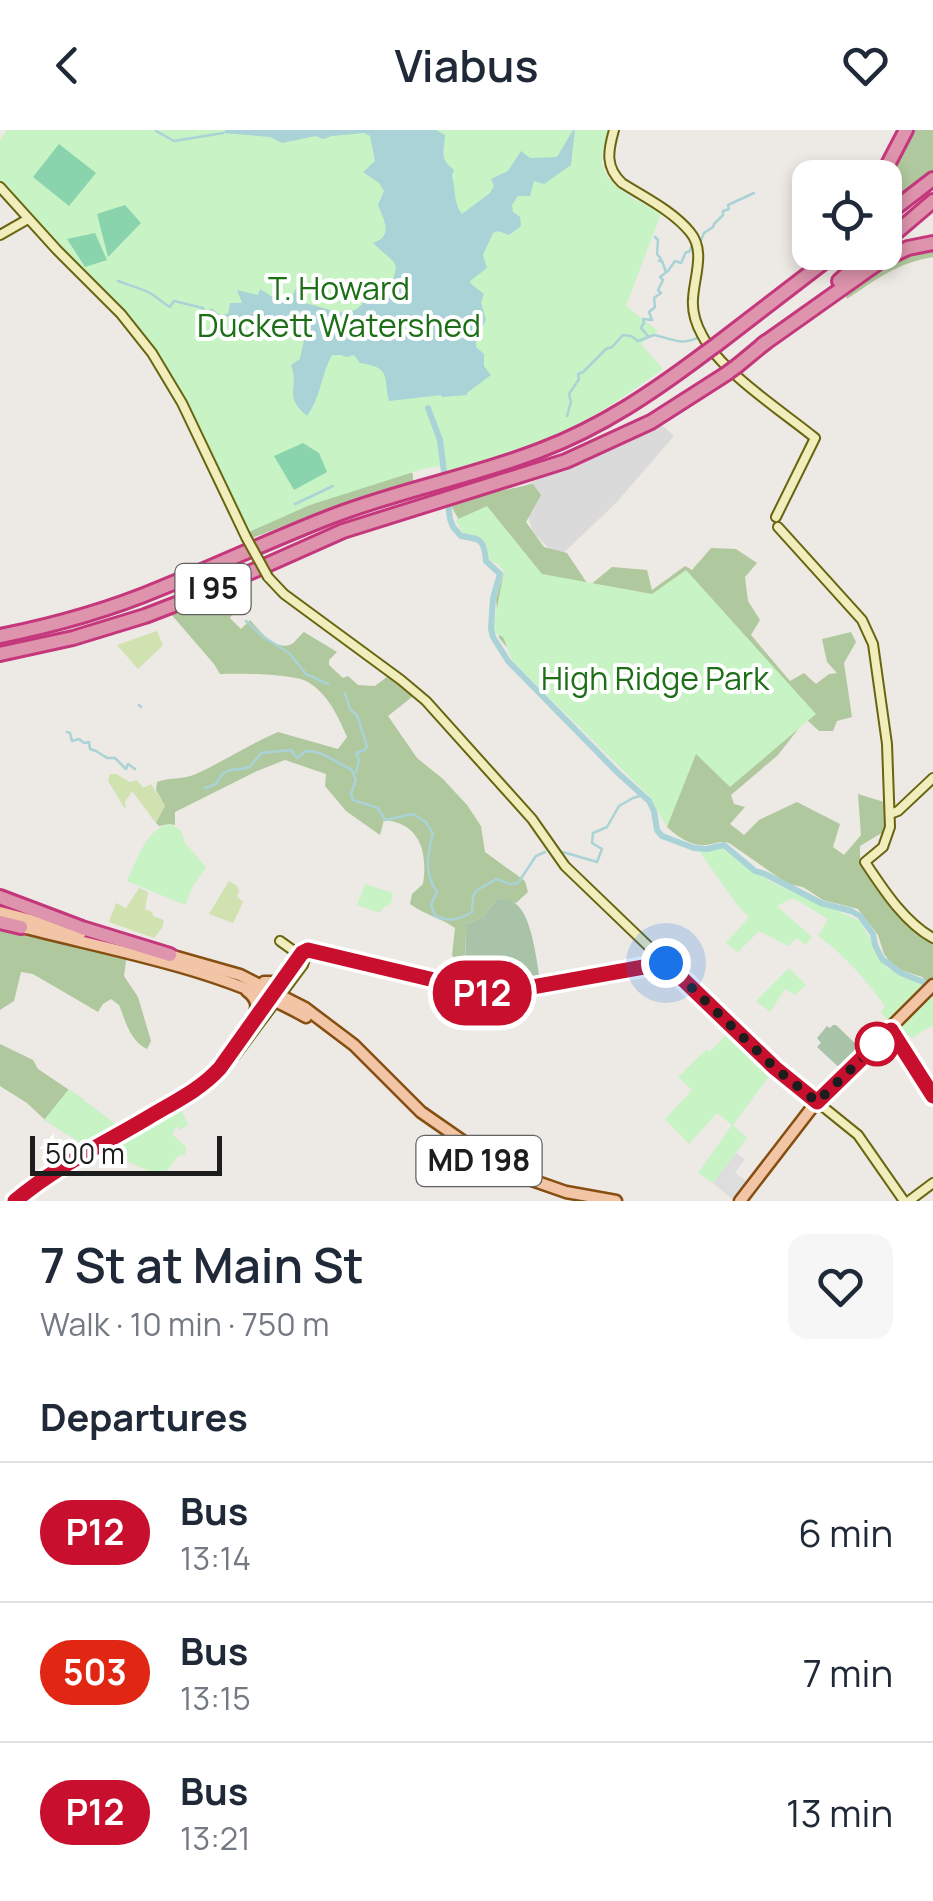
<!DOCTYPE html>
<meta charset="utf-8">
<style>
body{margin:0;font-family:Manrope,sans-serif;background:#f6f6f7;color:#1f2937;height:100vh;display:flex;flex-direction:column;font-size:38px;white-space:nowrap}
*{box-sizing:border-box;margin:0}
p{font-size:32px;color:#747a83}
.icon{flex:none;width:55px;height:55px;fill:none;stroke:currentColor;stroke-width:2;stroke-linecap:round;stroke-linejoin:round}
.map{position:relative;height:1071px;overflow:hidden}
.side{display:flex;flex-direction:column;background:#fff;flex:1}
.side>*{flex:none}
.badge{padding:0 20px;border-radius:32px;font-size:35px;line-height:65px}
.buttons{position:absolute;left:792px;top:30px;display:grid;gap:20px}
.buttons a{display:grid;place-items:center;width:110px;height:110px;border-radius:20px;background:#fff;box-shadow:0 5px 15px #0003;font-size:50px}
.scale{position:absolute;left:30px;bottom:25px;width:192px;box-sizing:border-box;padding-left:10px;border:5px solid #1d1d1d;border-top:0;font-size:28px;line-height:35px;white-space:nowrap;color:#1d1d1d;-webkit-text-stroke:8px #fff;paint-order:stroke}
.you{position:absolute;width:50px;height:50px;margin:-25px;border:8px solid #fff;border-radius:50%;background:#1a73e8;box-shadow:0 0 0 15px #1a73e833}
.map>.badge{position:absolute;translate:-50% -50%;box-shadow:0 0 0 5px #fff}
h2{padding:0 40px;font-size:38px;line-height:90px}
.round{display:grid;place-items:center;flex:none;width:105px;height:105px;border-radius:20px;background:#f6f6f7}
.summary{display:flex;align-items:center;justify-content:space-between;height:170px;padding:0 40px}
h1{font-size:48px;font-weight:600;line-height:75px}
ul{padding:0;list-style:none}
li{display:flex;align-items:center;gap:30px;height:140px;padding:0 40px;border-top:2px solid #e0e1e3}
li div{flex:1}
li b{display:block;font-size:38px}
li em{font-style:normal}
li .badge{min-width:110px;font-weight:700;text-align:center}
header{display:flex;justify-content:space-between;align-items:center;height:130px;padding:0 40px;background:#fff;font-size:45px;font-weight:600}
.map>svg:first-child{display:block}
</style>
<header><svg class="icon" aria-label="back" viewBox="0 0 24 24"><path d="M15 5l-7 7 7 7"/></svg>Viabus<svg class="icon" aria-label="heart" viewBox="0 0 24 24"><path d="M12 20l-8-8c-3-5 5-10 8-4 3-6 11-1 8 4z"/></svg></header>
<div class="map">
<svg width="933" height="1071" viewBox="0 0 933 1071">
<rect width="100%" height="100%" fill="#ede9e4"/>
<path fill="#dbdada" d="M662,295l12,11 -59,68 -57,54 -25,-26 -14,-44z"/>
<g fill="#d0e2af">
<path d="M157,501l6,14 -25,24 -21,-24z"/>
<path d="M110,644h6l14,8 7,-2 6,8 8,-4 14,22 -9,17 -24,-32 -7,11 1,8 -18,-29z"/>
<path d="M229,751l8,5 2,5 -2,5 6,6 -10,21 -24,-9z"/>
<path d="M139,758l9,4 -3,17 7,3 1,4 11,4 -2,8 -8,10 -45,-16 7,-19 10,5z"/>
</g>
<g fill="#b0c89d">
<path d="M910,0h23v42l-48,36v-30z"/>
<path d="M933,118v9c-36,6 -56,22 -86,42l-2,-6c28,-19 53,-40 88,-45z"/>
<path d="M407,339l6,5v10l-72,20 -89,34 -4,-6 88,-43z"/>
<path d="M533,354l8,11 -15,27 18,25 23,6 22,33 23,-19 35,3 5,20 33,-24 7,4 19,-22 25,1 21,14 -12,14 3,24 12,19 -9,15 39,46 14,-8 12,11 13,-10 8,-1 -10,-11 -5,-23 29,-7 5,10 -12,21 8,54 -15,4 -4,10h-14l-13,-12 -28,36 -47,40 3,9 11,3 -15,17 14,11 15,-15 38,-18 43,22 -7,23 11,8 17,-20 -3,-41 26,8 1,29 -25,15v18l5,-2 19,28 49,48v49l-11,-10 -21,-7 -9,-6 -8,-10 -6,-19 -20,-26 -35,-9 -20,-13 -15,-3 -59,-41c-11,-3 -13,1 -24,2 -15,1 -28,-9 -38,-18l1,-4 -10,-20 -100,-102 -10,-6 -49,-57 -3,-40 9,-29 -27,-37 -13,-1 -15,-27 30,-9z"/>
<path d="M243,456l3,7 -16,25 11,11 9,-9c10,11 25,32 42,24 1,0 11,-12 12,-12l33,20 -8,8v5l14,13 5,-2 10,9 17,1 17,-13 25,20 -29,23 29,42 26,21 24,26 14,21 4,26 40,29 3,11 -12,11 -19,-5 -14,19 -17,7 -1,48 -13,-17 3,-27c-14,-10 -30,-13 -45,-24l2,-10 11,-10c5,-32 -3,-61 -39,-64l-4,15 -34,-24 -21,-25 1,-12 -41,-14 -28,11 -82,41v13l-6,-1 -10,2 -3,-3 9,-17 -9,-16 1,-8c13,-5 26,-2 39,-8 28,-13 54,-30 82,-42l60,17 9,-12c-9,-21 -20,-45 -41,-56 -14,-7 -69,-8 -86,-7l-6,-10 -44,-51 56,-19 5,1z"/>
<path d="M0,792l127,32 -3,22 14,21 13,44 -4,8c-17,-8 -21,-27 -28,-44l-8,-6 -8,5 -5,8 -65,-38 -12,-2 -7,29 -14,9z"/>
<path d="M0,914l33,16 5,9 46,31 -29,20 -11,-1 -17,-16 -27,-17z"/>
</g>
<g fill="#a8c3a8">
<path d="M497,768c3,1 14,2 16,4 20,10 24,64 28,85l-38,6 -38,-5 1,-64 17,-7z"/>
<path d="M833,895h3l26,25 -18,22 -27,-25 4,-4 -4,-5 10,-12 3,2z"/>
</g>
<g fill="#c8f3c5">
<path d="M7,0h602c-2,10 -8,21 -7,32 3,26 40,40 59,52l-35,92 32,25 -17,13 22,25c-32,22 -65,47 -100,63 -39,17 -79,30 -119,43l-4,-9 -17,3 -113,36 -61,27 -69,-143 -21,-34 -27,-36 -80,-78 -52,-59v-42z"/>
<path d="M487,376l55,68 110,20 34,-24 130,144 -86,73 -34,-33 -29,73 -17,-30 -137,-135 -10,-25 -8,-4 -1,-10 10,-51 -5,-7 -9,-5 -7,-19 -12,-7 -7,1 -8,-15z"/>
<path d="M169,694l12,6 4,13 21,24 -13,19 -8,19 -58,-24c10,-20 18,-51 42,-57z"/>
<path d="M722,718l49,34 89,39 27,47 33,16 13,15v29l-2,-2 -19,12 -4,-3 -8,4 -11,-18 -8,-8 4,-7c-20,-27 -40,-51 -67,-70l10,-17 -35,-21 -16,8 35,31 -7,8 -8,-7 -9,8 -29,-15 -21,21 -12,-9 23,-26 -11,-11 -39,-55z"/>
<path d="M365,754l28,9 -2,10 -9,6 -2,4 -23,-8z"/>
<path d="M789,838l17,17 -11,10 -10,-6 -15,23 -14,-11z"/>
<path d="M730,894l45,44 -42,57 14,13 -34,45 -15,-10 34,-48 -15,-12 -28,31 -24,-25 27,-29 -14,-13 29,-28 3,3 15,-16 -3,-3z"/>
<path d="M69,959l56,42 -38,21 -11,-12 -32,-20z"/>
<path d="M179,974l9,21 -8,5 -3,-4 -5,8 14,13 -1,8h-6l-17,22 -62,-28z"/>
</g>
<g fill="#8ad4ad">
<path d="M59,14l37,29 -27,33 -36,-29z"/>
<path d="M125,75l16,18 -33,34 -11,-43z"/>
<path d="M95,103l12,27 -22,7 -18,-28z"/>
<path d="M303,313l16,10 8,19 -33,18 -20,-34z"/>
</g>
<path fill="#ddd" d="M736,1023l9,6 -10,14 14,10 -14,18 -22,-18z"/>
<path fill="#a9d3d6" d="M226,0h210l9,5c-1,17 -6,23 9,35l-2,6c4,13 1,27 10,38l28,-21 4,-7 -3,-7 17,-8 13,-20 9,7 27,-1 16,-27h2l-4,35 -27,19 -10,-3 -4,15h-12l-6,9 1,7 7,5 1,9 -12,9 -11,-4 -5,2 -10,22 4,13 -17,13 1,3 13,10 -3,8 5,18 -10,19v8l8,7v12l7,9 -24,18v2l-25,2 -1,-2 -52,6c-6,-25 3,-33 -29,-38l-6,-8 -8,2 -5,-2h-9c-11,20 -11,42 -25,61 -25,-21 -7,-27 -16,-51l9,-6 4,-19c-8,-15 -27,-20 -42,-12v-6l-8,-6 -14,3 -12,-4 2,-12h12l-5,-13 21,5 2,-6 11,7 20,2 7,-13 4,2 2,16c28,5 50,24 66,-12l6,12 8,-2 6,-7 6,-26 -2,-6 -21,-19c21,-7 11,-23 5,-38l6,-14 -5,-8 -16,-11 12,-11 -5,-25 -6,-3 -32,3 -9,3 -7,-3 -34,7 -12,-6 -47,-4z"/>
<g fill="none" stroke-linecap="round" stroke-linejoin="round">
<g stroke="#a9d3d6" stroke-width="2.5">
<path d="M156,1l18,10 49,-8"/>
<path d="M655,107l3,3 -1,14 4,5 -2,2h3l4,11"/>
<path d="M701,110l3,-7 9,-6 1,-3 9,-9v-4l6,-2 -1,-4 26,-12"/>
<path d="M118,151c10,4 22,7 32,12 8,5 13,10 20,14l4,-6 29,7 1,4 8,-2 8,7 8,-2"/>
<path d="M648,206l-7,-8 3,-5 -1,-4 9,1 -3,-8 6,-5 -1,-9 7,-5 -3,-3 5,-10 -3,-3 8,-6 7,-10 6,2 5,-11h3l3,-6"/>
<path d="M567,286l4,-14 -2,-8 10,-15 -1,-5 5,-2 23,-23 6,-2 11,-12 8,1 7,5 16,-6c16,3 28,11 43,3"/>
<path d="M295,374l38,-18"/>
<path d="M246,491l16,15 27,17 17,21 22,10"/>
<path d="M345,563l5,16 7,6 10,31 -2,4 -9,3 3,7 -3,12"/>
<path d="M139,575l2,2"/>
<path d="M67,602l3,1 2,8 7,-2 5,4 5,-1 1,7 6,2 11,7h8l11,11 2,-5 7,5"/>
<path d="M205,658l11,-4c10,-20 16,-11 34,-17l11,-14 30,-3 6,8 9,-7c19,0 29,12 45,18l5,11 -5,14 2,6 25,8 7,12 28,-6 13,8 7,12c-6,21 -9,40 4,58l-6,12 4,12c14,6 24,4 37,-4 1,-28 3,-18 24,-33l14,5 8,-1 18,-27 9,-4"/>
<path d="M563,722l34,10 5,-13 -10,-6 1,-10 14,-6 12,-21 14,-8 10,-3"/>
</g>
<path stroke="#a9d3d6" stroke-width="6" d="M428,278l12,32 10,79 3,8 8,9c20,3 23,3 25,25l14,13 -7,24 -2,31 2,8 15,24 110,112 31,28 5,10 3,19 5,6 32,12 13,1 17,-4 31,26 10,3 56,29 30,8 9,5 13,18 2,11 7,14 19,14 22,9 10,12"/>
<g stroke="#686510" stroke-width="12">
<g id="secondary">
<path d="M614,0c-6,21 -9,37 8,53 22,14 51,28 68,49 16,19 4,45 3,67 -1,13 3,25 9,36 19,37 80,76 113,103l-39,79"/>
<path d="M0,57l57,63 64,64 31,39 30,50 64,134"/>
<path d="M0,105l28,-16"/>
<path d="M778,397l84,93 11,24 14,100 3,83 -7,20 -18,15c18,27 39,60 68,76"/>
<path d="M268,447l16,17 117,86 25,21 106,118 33,47 210,202 83,67 46,66"/>
<path d="M890,684l8,-3 35,-33"/>
<path d="M280,811l14,10v12"/>
<path d="M308,820l185,44 36,-5 137,-26"/>
<path d="M289,843l14,-20 5,-3"/>
<path d="M889,898l44,68"/>
<path d="M235,926l68,-91 5,-15"/>
<path d="M15,1071l37,-29 126,-70 27,-19 15,-15 52,-71"/>
<path d="M909,1071l24,-18"/>
</g>
</g>
<g stroke="#864e10" stroke-width="15">
<g id="primary">
<path d="M0,782l81,21"/>
<path d="M18,796c96,25 202,42 288,91"/>
<path d="M166,824l74,21 65,33 49,37 67,67 85,59 60,21 50,9"/>
<path d="M264,852h13l12,-10"/>
<path d="M247,861c13,9 10,19 5,32"/>
<path d="M740,1071l77,-100 116,-116"/>
</g>
</g>
<g stroke="#c5377c" stroke-width="18">
<g id="highway">
<path d="M881,48l25,-48"/>
<path d="M885,86l48,-37"/>
<path d="M885,112l48,-41"/>
<path d="M839,151l33,-29"/>
<path d="M716,215l121,-93"/>
<path d="M762,215l120,-85 26,-12 25,-5"/>
<path d="M737,236l29,-24"/>
<path d="M0,506c55,-11 109,-26 161,-48 57,-23 112,-49 169,-71 69,-27 142,-40 211,-67 61,-23 112,-58 164,-97"/>
<path d="M0,524l73,-16 72,-22 52,-20 146,-65 223,-70 85,-39 75,-48"/>
<path d="M0,767l82,31 88,27"/>
<path d="M0,792l21,5"/>
</g>
</g>
<use href="#secondary" stroke="#f2edbd" stroke-width="8"/>
<use href="#primary" stroke="#f1c5a5" stroke-width="10"/>
<use href="#highway" stroke="#dd94ac" stroke-width="12"/>
<g stroke="#686510" stroke-width="12" stroke-linecap="butt">
<path id="secondary-bridge" d="M246,407l22,40"/>
</g>
<g stroke="#c5377c" stroke-width="18" stroke-linecap="butt">
<g id="highway-bridge">
<path d="M705,223l11,-8"/>
<path d="M726,244l11,-8"/>
</g>
</g>
<use href="#secondary-bridge" stroke="#f2edbd" stroke-width="8"/>
<use href="#highway-bridge" stroke="#dd94ac" stroke-width="12"/>
</g>
<g fill="none" stroke-linecap="round" stroke-linejoin="round">
<g stroke="#fff" stroke-width="22">
<path id="line" d="M15,1071c41,-35 89,-57 134,-84 25,-15 51,-27 71,-49l82,-115 6,-3 185,44 173,-31 109,105 42,34 74,-72 42,66"/>
</g>
<use href="#line" stroke="#c8102e" stroke-width="15"/>
<path stroke="#1d1d1d" stroke-width="10" stroke-dasharray="0 18" d="M666,833l109,105 42,34 60,-58"/>
</g>
<circle fill="#fff" stroke="#c8102e" stroke-width="5" cx="877" cy="914" r="20"/>
<g text-anchor="middle" stroke-width="8" stroke-linejoin="round" paint-order="stroke">
<g fill="#fff" stroke="#616161" stroke-width="2.5">
<rect x="175.5" y="434" width="75" height="50" rx="8"/>
<rect x="416.5" y="1006" width="125" height="50" rx="8"/>
</g>
<g font-size="30" font-weight="bold" fill="#1d1d1d">
<text x="213" y="469">I 95</text>
<text x="479" y="1041">MD 198</text>
</g>
<g font-size="32" fill="#1c6f17" stroke="#fff">
<text x="339" y="170">T. Howard<tspan x="339" dy="37">Duckett Watershed</tspan></text>
<text x="655" y="560">High Ridge Park</text>
</g>
</g>
</svg>
<div class="buttons">
<a><svg class="icon" aria-label="locate" viewBox="0 0 24 24"><circle cx="12" cy="12" r="6"/><path d="M12 2v4M12 18v4M2 12h4M18 12h4"/></svg></a>
</div>
<div class="scale">500 m</div>
<div class="you" style="left:666px;top:833px"></div>
<b class="badge" style="left:482px;top:863px;background:#c8102e;color:#fff">P12</b>
</div>
<section class="side">
<div class="summary"><div><h1>7 St at Main St</h1><p>Walk · 10 min · 750 m</p></div><a class="round"><svg class="icon" aria-label="heart" viewBox="0 0 24 24"><path d="M12 20l-8-8c-3-5 5-10 8-4 3-6 11-1 8 4z"/></svg></a></div>
<h2>Departures</h2>
<ul>
<li><span class="badge" style="background:#c8102e;color:#fff">P12</span><div><b>Bus</b><p>13:14</p></div><em>6 min</em></li>
<li><span class="badge" style="background:#e22614;color:#fff">503</span><div><b>Bus</b><p>13:15</p></div><em>7 min</em></li>
<li><span class="badge" style="background:#c8102e;color:#fff">P12</span><div><b>Bus</b><p>13:21</p></div><em>13 min</em></li>
</ul>
</section>
